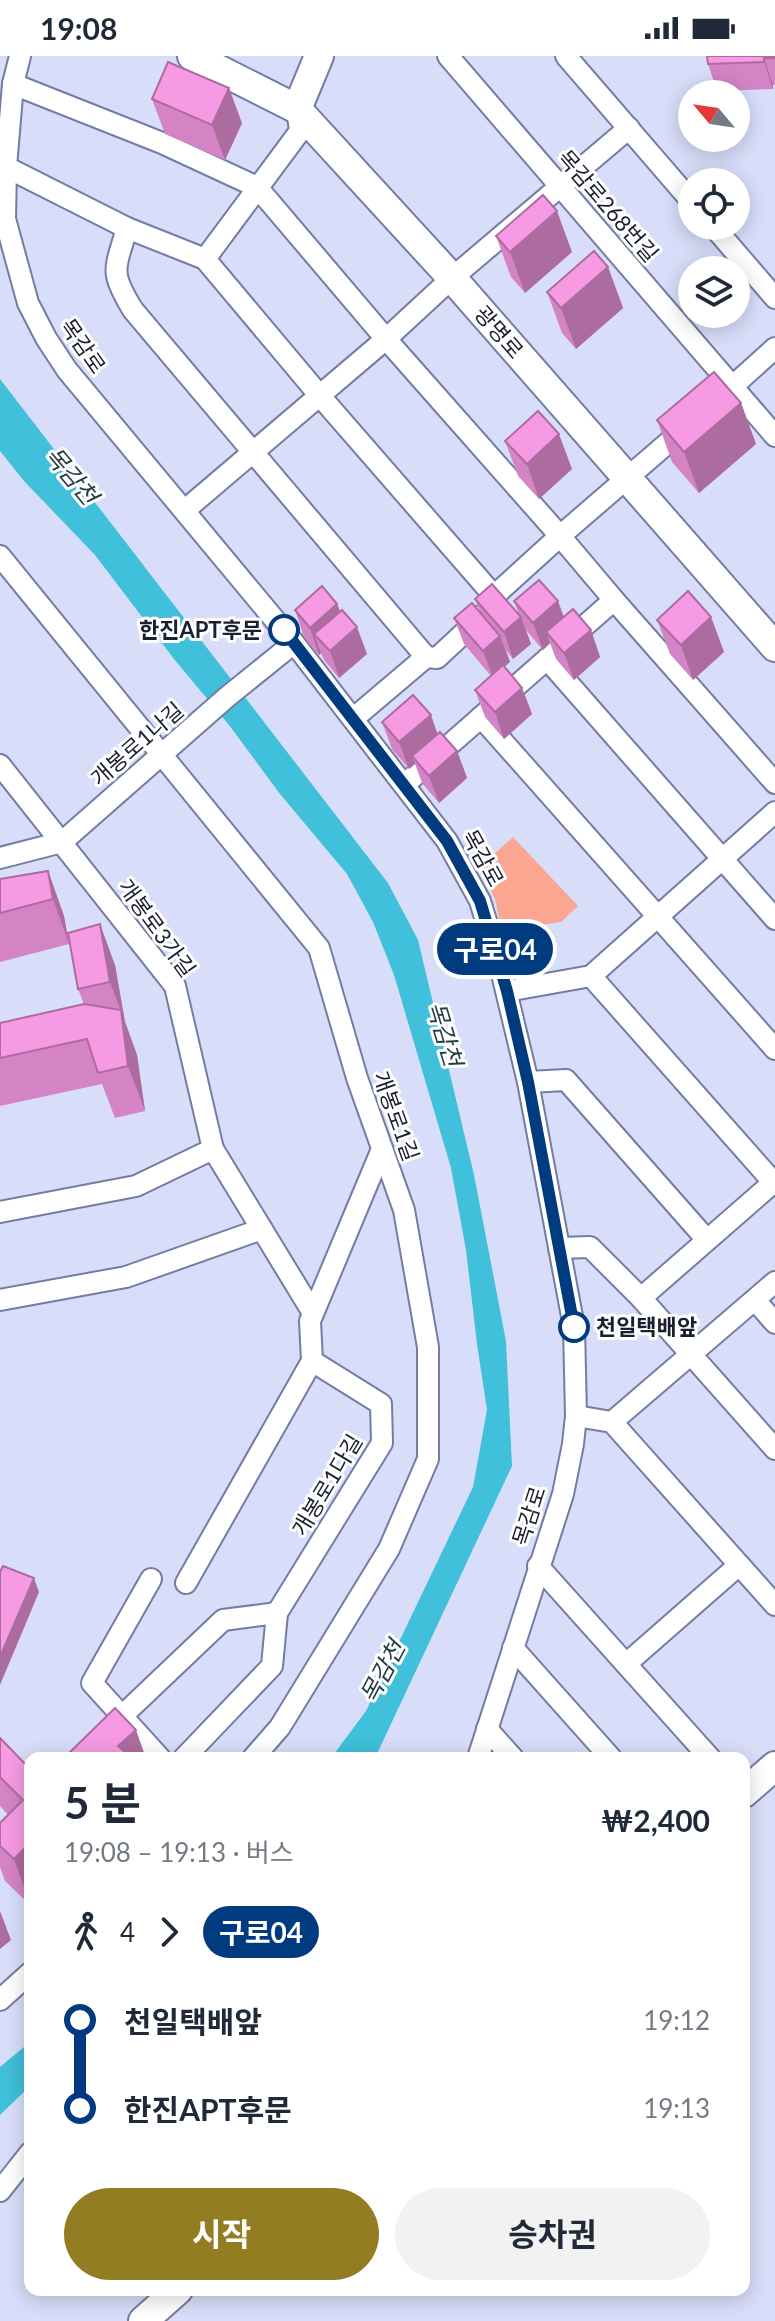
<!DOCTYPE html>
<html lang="ko">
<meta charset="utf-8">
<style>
body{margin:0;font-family:Lato,"Noto Sans KR",sans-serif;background:#f2f2f3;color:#1f2937;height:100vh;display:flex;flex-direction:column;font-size:30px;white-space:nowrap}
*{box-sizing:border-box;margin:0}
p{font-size:26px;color:#747a83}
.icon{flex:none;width:44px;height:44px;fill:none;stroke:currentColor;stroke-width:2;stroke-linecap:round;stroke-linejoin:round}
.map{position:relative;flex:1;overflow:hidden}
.drawer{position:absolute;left:24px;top:1696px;width:726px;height:544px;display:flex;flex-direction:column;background:#fff;border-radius:16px;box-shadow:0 4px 20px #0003}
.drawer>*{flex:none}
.badge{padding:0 16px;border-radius:26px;font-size:28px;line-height:52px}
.needle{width:52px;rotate:299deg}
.controls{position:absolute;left:678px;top:24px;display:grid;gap:16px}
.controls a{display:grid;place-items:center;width:72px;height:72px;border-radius:50%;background:#fff;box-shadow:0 4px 20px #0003;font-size:40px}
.map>.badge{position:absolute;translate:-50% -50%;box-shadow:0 0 0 4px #fff}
.legs{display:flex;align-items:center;gap:12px;height:88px;padding:0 40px;font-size:26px}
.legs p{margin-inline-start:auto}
.summary{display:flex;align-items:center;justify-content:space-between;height:136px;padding:0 40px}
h1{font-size:44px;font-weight:700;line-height:60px}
.primary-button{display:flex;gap:16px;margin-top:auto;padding:16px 40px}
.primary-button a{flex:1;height:92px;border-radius:48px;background:#937d23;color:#fff;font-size:32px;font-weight:700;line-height:92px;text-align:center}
.primary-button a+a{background:#f2f2f3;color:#1f2937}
ul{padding:0 40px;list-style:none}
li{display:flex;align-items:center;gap:28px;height:88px;font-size:30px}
li i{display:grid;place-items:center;width:12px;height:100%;margin:0 10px;background:currentColor}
li i::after{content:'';width:20px;height:20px;margin:-10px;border:6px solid;border-radius:50%;background:#fff}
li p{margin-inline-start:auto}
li:first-child i{background:linear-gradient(#0000 50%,currentColor 0)}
li:last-child i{background:linear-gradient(currentColor 50%,#0000 0)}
.status{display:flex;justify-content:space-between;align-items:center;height:56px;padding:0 40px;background:#fff;direction:ltr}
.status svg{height:22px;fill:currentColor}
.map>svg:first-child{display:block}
</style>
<div class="status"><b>19:08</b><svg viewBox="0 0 49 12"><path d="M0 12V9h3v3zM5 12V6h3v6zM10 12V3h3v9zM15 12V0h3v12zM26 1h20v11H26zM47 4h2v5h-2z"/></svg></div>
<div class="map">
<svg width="775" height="2265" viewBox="0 0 775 2265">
<rect width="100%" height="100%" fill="#d8def9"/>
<path fill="#fba690" d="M513,781l65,69 -17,16 -59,9 -7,-32 -16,-31z"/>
<g fill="#40c0da">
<path d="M0,323l388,504 30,57 56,235 32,166 6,125 -137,292h-44l35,-47 107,-224 14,-77 -10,-66 -11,-94 -15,-82 -57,-193 -21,-53 -26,-48 -67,-80 -51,-69 -55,-66 -79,-104 -71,-74 -24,-30z"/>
<path d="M30,1986v44l-30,29v-48z"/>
</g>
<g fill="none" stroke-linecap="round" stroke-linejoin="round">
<g stroke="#737ca4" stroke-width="24">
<g id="street">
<path d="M20,0l-7,28 -7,83 -1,52 23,84 18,35 21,32 227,273 153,198 33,60 21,69 27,112 46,245 2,89 -3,28 -10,50 -85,264"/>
<path d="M448,0l327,380"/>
<path d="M566,0l126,146"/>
<path d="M13,28l149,59 95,44 129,152 66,-61 177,-150"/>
<path d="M6,111l121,61 78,31 115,137 174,200"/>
<path d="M713,170l62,72"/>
<path d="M127,172c-12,42 -18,43 6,82l293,347"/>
<path d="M205,203l95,-128 -3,-22"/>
<path d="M724,338l51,-46"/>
<path d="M185,454l201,-171 174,197 -66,60 1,8 -58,54 -11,-1 -72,61"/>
<path d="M0,500l319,392 38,130 47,132 24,137v112l-39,90 -109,178 -27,31"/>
<path d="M614,544l-54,-64 125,-108"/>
<path d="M547,603l228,260"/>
<path d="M481,661l294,332"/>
<path d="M0,709l175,221 38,163 -77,37 -136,26"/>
<path d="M405,728l209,-184 161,183"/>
<path d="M0,802l62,-16 165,-145 67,-54"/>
<path d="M591,920l184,208"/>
<path d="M507,935l84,-15 184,-164"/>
<path d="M528,1026l38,-2 141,160"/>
<path d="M213,1093l100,164"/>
<path d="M559,1192l31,-1 51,51 134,151"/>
<path d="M641,1242l134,-117"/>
<path d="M0,1244l126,-23 136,-48"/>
<path d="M755,1244l20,23"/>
<path d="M576,1360l36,6 163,183"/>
<path d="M612,1366l163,-140"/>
<path d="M538,1510l172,192"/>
<path d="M151,1523l-59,104 68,75"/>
<path d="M186,1527l126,-222 -2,-40 72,-172"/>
<path d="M513,1592l98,110"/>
<path d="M626,1608l113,-99"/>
<path d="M122,1660l101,-96 54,-7"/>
<path d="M487,1673l26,29"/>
<path d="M184,1702l88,-92 5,-53 105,-170 -1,-39 -69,-43"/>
<path d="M0,1944l30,-27"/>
<path d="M0,2135l30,-38"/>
</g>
</g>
<g stroke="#737ca4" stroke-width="32">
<g id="secondary">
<path d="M192,0l105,53 155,169 323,369"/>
<path d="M297,53l22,-53"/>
<path d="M744,1737l31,-27"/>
<path d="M143,2265l35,-31"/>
</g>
</g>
<use href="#street" stroke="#fff" stroke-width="20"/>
<use href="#secondary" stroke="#fff" stroke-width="28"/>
</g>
<g fill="#d484c4">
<path d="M775,0v29h-2v4l-56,2 -9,-27z"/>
<path d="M152,43l90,24 -17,37 -60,-26z"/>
<path d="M496,180l76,16 -47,41 -14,-16z"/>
<path d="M608,211l15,41 -47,41 -14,-16 -15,-41z"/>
<path d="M741,347l15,41 -57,49 -27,-31 -15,-42z"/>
<path d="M505,385l67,28 -33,30 -21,-23z"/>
<path d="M475,543l44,16 -5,-14 50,16 27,13 9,27 -26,23 -18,-21 -6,-16 -7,7 -17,-20 5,14 -18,15 -7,-9 4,12 -6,5 18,21 10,26 -28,25 -19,-22 -10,-27 16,-14 -27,-32 -10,-26 26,-6z"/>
<path d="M337,548l3,7 27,43 -28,24 -15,-18 -3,-7 -2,2 -15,-18 -9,-27z"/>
<path d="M711,561l13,35 -31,28 -23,-26 -13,-34z"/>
<path d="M382,666l56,12 19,17 10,27 -28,25 -17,-20 -7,-19 -6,5 -17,-20z"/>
<path d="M48,815l16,45 5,28 -69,18v-83z"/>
<path d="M115,909l10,57 12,33 8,56 -30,7 -13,-34 -102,22v-83l84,-19 -6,-15z"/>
<path d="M0,1682l30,31v136l-25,-24 -5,-14v-44l8,-8 -8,-9z"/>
</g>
<g fill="#ad6ca0">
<path d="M764,2l9,27v4l-9,-27z"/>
<path d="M229,32l13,35 -17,37 -13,-35z"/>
<path d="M557,155l15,41 -47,41 -15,-41z"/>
<path d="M608,211l15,41 -47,41 -15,-41z"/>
<path d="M741,347l15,41 -57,49 -15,-41z"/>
<path d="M559,378l13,35 -33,30 -12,-35z"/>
<path d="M558,545l10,27 -22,4 4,11 -7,7 -10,-27z"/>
<path d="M337,548l10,27 -33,3 7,19 -2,2 -9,-27z"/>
<path d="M521,561l10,27 -18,15 -9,-27z"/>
<path d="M711,561l13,35 -31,28 -12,-35z"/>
<path d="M357,571l10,27 -28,24 -9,-27z"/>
<path d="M591,574l9,27 -26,23 -10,-27z"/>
<path d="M500,580l10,26 -17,15 -10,-26z"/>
<path d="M522,632l10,26 -28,25 -9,-27z"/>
<path d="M431,659l9,26 -28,15 3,8 -6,5 -10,-27z"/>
<path d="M457,695l10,27 -28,25 -10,-27z"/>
<path d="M48,815l16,45 5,28 -16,-45z"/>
<path d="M100,868l15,41 10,57 12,33 8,56 -17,-45 -7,-55 -11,-29z"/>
<path d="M34,1522l5,14 -39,93v-28z"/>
<path d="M136,1674l10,28h-25l-3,-12z"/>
<path d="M30,1787v61l-16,-45z"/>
<path d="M0,1855l11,29 -11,9z"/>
</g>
<g fill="#f79ae4" stroke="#ad6ca0" stroke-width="2">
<path d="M707,0h68v2h-11v4l-56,2z"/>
<path d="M168,6l61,26 -17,37 -60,-26z"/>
<path d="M543,139l14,16 -47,41 -14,-16z"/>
<path d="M594,195l14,16 -47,41 -14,-16z"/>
<path d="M714,316l27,31 -57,49 -27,-32z"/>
<path d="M538,355l21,23 -32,30 -22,-23z"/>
<path d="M539,524l19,21 -25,22 -19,-22z"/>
<path d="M492,528l29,33 -17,15 -29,-33z"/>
<path d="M322,530l15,18 -27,24 -15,-18z"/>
<path d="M688,535l23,26 -30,28 -24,-25z"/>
<path d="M472,547l28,33 -17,15 -29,-33z"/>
<path d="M573,553l18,21 -27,23 -18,-21z"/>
<path d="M342,554l15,17 -27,24 -16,-17z"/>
<path d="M503,609l19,23 -27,24 -20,-22z"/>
<path d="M413,639l18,20 -32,27 -17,-20z"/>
<path d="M440,676l17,19 -28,25 -17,-20z"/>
<path d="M48,815l5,28 -53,14v-34z"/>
<path d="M100,868l10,58 -32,7 -10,-56z"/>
<path d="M84,948l37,6 7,56 -30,7 -11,-34 -87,19v-35z"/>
<path d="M3,1510l31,12 -34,79v-85z"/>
<path d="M115,1652l21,22 -18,16 8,7 -5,5h-57z"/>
<path d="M0,1682l30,31v74l-16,16 -14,-13v-23l23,-23 -23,-23z"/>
</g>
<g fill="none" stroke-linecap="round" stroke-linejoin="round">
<g stroke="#fff" stroke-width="18">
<path id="line-1" d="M284,574l163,211 33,60 27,90 21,91 46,245"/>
</g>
<use href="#line-1" stroke="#003b80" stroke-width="12"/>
</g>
<g fill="#fff" stroke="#003b80" stroke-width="4">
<circle cx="284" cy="574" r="14"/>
<circle cx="574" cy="1271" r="14"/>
</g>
<g text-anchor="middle" stroke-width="6" stroke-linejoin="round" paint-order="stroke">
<g font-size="22" fill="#1b1e2e" stroke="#fff">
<text transform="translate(608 150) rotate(49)" y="8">목감로268번길</text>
<text transform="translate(499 276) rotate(49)" y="8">광명로</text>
<text transform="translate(83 290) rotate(55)" y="8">목감로</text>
<text transform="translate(137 688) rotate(-41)" y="8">개봉로1나길</text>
<text transform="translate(483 802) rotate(61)" y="8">목감로</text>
<text transform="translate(157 872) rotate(54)" y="8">개봉로3가길</text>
<text transform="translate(396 1060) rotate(70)" y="8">개봉로1길</text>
<text transform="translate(327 1429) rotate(-59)" y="8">개봉로1다길</text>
<text transform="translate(529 1460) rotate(-72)" y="8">목감로</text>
</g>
<g font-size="22" font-weight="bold" fill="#1b1e2e" stroke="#fff" text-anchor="end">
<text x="262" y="582">한진APT후문</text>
<text x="596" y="1279" text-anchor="start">천일택배앞</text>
</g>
<g font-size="24" font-style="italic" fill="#223d43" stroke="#fff">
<text transform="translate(71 420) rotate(50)" y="8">목감천</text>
<text transform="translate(444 978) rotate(73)" y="8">목감천</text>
<text transform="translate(383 1616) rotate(-62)" y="8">목감천</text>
</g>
</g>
</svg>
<div class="controls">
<a><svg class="needle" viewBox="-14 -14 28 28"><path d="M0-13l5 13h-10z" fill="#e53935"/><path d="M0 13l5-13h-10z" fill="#747a83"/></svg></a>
<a><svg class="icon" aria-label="locate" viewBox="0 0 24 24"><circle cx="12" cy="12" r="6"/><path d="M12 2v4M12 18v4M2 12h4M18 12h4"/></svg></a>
<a><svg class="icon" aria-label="layers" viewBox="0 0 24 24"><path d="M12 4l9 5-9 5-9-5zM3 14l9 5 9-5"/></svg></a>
</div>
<b class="badge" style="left:495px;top:893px;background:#003b80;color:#fff">구로04</b>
<section class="drawer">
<div class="summary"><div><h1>5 분</h1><p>19:08 – 19:13 · 버스</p></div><b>₩2,400</b></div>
<div class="legs"><svg class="icon" aria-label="walk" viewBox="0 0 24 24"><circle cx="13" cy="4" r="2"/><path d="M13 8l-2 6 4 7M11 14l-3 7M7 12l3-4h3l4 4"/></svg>4<svg class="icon" aria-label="forward" viewBox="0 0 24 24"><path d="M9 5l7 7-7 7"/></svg><b class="badge" style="background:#003b80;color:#fff">구로04</b></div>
<ul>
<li><i style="color:#003b80"></i><b>천일택배앞</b><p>19:12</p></li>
<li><i style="color:#003b80"></i><b>한진APT후문</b><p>19:13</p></li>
</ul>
<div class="primary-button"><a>시작</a><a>승차권</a></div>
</section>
</div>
